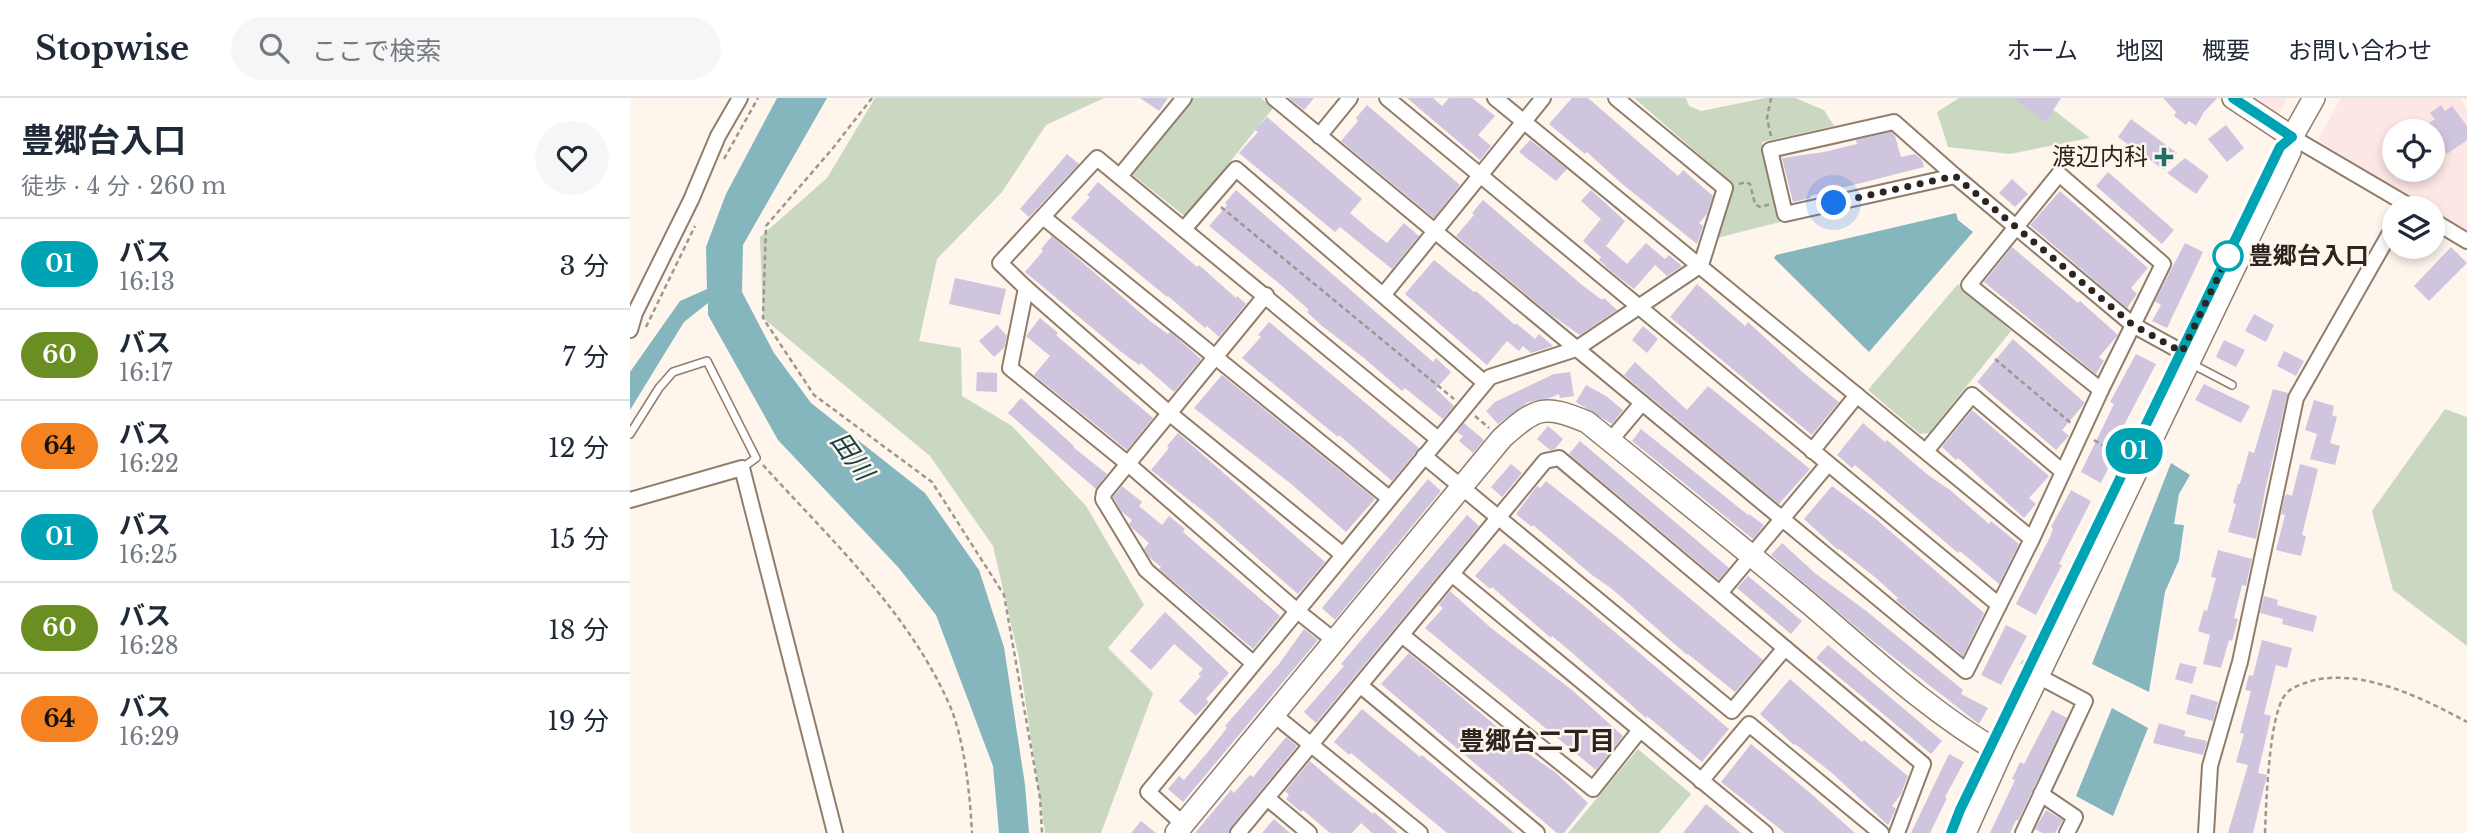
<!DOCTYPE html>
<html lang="ja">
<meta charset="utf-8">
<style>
body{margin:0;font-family:"Libre Baskerville","Noto Sans JP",serif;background:#f6f6f7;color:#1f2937;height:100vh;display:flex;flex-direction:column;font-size:26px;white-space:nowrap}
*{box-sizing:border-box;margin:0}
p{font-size:23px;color:#747a83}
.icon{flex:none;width:38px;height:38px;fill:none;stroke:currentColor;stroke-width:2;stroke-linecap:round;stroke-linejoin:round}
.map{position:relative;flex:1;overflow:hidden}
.drawer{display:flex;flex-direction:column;background:#fff;width:630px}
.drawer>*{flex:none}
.badge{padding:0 14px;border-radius:23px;font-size:24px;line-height:46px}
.fabs{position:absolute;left:1752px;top:21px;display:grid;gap:14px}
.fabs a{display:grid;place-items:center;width:63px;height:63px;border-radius:50%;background:#fff;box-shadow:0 4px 10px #0003;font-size:35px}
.you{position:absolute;width:35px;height:35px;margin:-18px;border:5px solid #fff;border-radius:50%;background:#1a73e8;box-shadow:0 0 0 10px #1a73e833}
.map>.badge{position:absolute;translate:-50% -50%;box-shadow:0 0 0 4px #fff}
.round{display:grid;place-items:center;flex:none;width:74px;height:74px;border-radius:37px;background:#f6f6f7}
.headline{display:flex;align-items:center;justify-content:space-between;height:119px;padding:0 21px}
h1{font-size:33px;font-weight:700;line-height:52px}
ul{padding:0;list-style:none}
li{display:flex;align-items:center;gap:21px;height:91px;padding:0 21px;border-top:2px solid #e0e1e3}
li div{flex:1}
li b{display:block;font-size:26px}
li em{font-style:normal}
li .badge{min-width:77px;font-weight:700;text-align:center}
header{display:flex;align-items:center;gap:42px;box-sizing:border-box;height:98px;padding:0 35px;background:#fff;border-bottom:2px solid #e0e1e3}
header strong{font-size:33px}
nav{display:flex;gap:38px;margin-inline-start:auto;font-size:24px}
.search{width:490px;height:63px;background:#f6f6f7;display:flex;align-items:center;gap:18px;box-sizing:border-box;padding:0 24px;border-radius:38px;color:#747a83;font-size:26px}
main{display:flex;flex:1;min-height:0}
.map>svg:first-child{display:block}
</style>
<header>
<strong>Stopwise</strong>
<div class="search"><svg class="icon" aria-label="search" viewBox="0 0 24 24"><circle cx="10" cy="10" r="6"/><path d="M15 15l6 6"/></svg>ここで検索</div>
<nav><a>ホーム</a><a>地図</a><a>概要</a><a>お問い合わせ</a></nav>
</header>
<main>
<section class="drawer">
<div class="headline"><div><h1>豊郷台入口</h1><p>徒歩 · 4 分 · 260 m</p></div><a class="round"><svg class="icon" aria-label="heart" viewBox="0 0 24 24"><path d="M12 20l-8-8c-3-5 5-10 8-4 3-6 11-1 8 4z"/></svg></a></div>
<ul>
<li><span class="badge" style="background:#00a3b4;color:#fff">01</span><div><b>バス</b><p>16:13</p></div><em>3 分</em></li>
<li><span class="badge" style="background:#6b8e23;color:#fff">60</span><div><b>バス</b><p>16:17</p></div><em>7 分</em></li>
<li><span class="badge" style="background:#f58220;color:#111">64</span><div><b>バス</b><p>16:22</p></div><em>12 分</em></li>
<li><span class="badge" style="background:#00a3b4;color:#fff">01</span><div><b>バス</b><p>16:25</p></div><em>15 分</em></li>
<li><span class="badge" style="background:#6b8e23;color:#fff">60</span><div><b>バス</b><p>16:28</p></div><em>18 分</em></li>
<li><span class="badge" style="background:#f58220;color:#111">64</span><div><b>バス</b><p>16:29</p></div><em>19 分</em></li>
</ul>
</section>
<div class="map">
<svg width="1837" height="735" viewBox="0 0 1837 735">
<rect width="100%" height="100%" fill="#fef5ed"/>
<g fill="#fde7e5" fill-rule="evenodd">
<path d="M1614,0h43l-9,17 -9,-7 -7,5z"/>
<path d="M1711,0h119l7,10v129l-34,-23 -1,-6h-9l-105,-68zM1764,33h38v39h-38z"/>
</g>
<g fill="#cad8c2">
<path d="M245,0h229l-58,27 -44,67 -65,67 -18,82 42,7 1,48 50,30 74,80 58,99 -36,43 45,45 -52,140h-56l-26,-175 -26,-112 -63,-90 -167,-138 -3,-81 67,-59z"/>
<path d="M562,0h69l12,10 -87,109 -56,-44z"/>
<path d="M1004,0h52l3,8 12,5 64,-13h30l29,12 10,16 -72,16 18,80 -63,16 15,-55z"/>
<path d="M1329,0h79l52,40 -80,16 -62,-7 -11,-35z"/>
<path d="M1328,186l53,47 -82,102 -9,1 -52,-44z"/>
<path d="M1815,311l22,8v229l-74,-56 -21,-79z"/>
<path d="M1008,651l53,45 -32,39h-91z"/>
</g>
<g fill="#85b6bd">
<path d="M147,0h50l-84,147 -1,47 32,61 37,50 114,90 54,77 25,77 21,138 4,48h-30l-6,-67 -57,-151 -38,-48 -120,-127 -70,-125v-12l-24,19 -54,88v-38l50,-71 27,-12 -1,-42 20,-53z"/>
<path d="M1326,115l2,7 15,12 -104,120 -95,-94 2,-3z"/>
<path d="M1541,365l19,12 -11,19 -5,30 10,1 -5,35 -14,32 -16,100 -57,-28z"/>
<path d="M1482,610l36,20 -35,88 -37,-20z"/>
</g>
<g fill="#d0c5de">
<path d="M510,0h28l-9,13z"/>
<path d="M659,0h25l-10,12z"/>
<path d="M777,0h26l9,8 7,-8h23l23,18 -17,19 13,11 -11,14z"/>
<path d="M942,0h16l90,78 5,-6 30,26 -6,18 -8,9 4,3 -6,18 -76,-61 -34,-31 -2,2 -36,-30z"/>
<path d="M1383,0h48l-15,24z"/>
<path d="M1533,0h54l-13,14 -8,14 -7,-5 -3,4 -12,-9 2,-4z"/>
<path d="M737,7l93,80 -26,33 -93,-77 17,-20 -2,-3z"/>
<path d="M1811,7l4,6 7,-5 15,20v14l-20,14 -21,-29 9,-6 -5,-6z"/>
<path d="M637,19l95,82 -12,14 20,17 17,13 17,-20 15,13 -27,33 -52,-42 -5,5 -96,-79 19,-21 -3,-2z"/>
<path d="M1501,21l46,34 -13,17 -46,-33z"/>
<path d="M1596,27l18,23 -17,14 -19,-23z"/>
<path d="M1261,34l4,4 6,21 14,-3 7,6 2,7 -114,29v2l-17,4 -11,-44 42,-6 33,-8 -1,-4z"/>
<path d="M900,42l37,29 -11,12 -37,-29z"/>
<path d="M437,56l12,10 -50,53 -9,-8z"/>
<path d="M1555,60l24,18 -13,18 -29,-21z"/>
<path d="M1478,74l66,58 -12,14 -66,-58z"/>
<path d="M1382,81l16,15 -13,13 -16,-14z"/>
<path d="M468,84l99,85 2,-2 37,33 1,-2 9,8 -27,33 -12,-11 -2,2 -37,-32 -1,1 -96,-79 19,-21 -3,-2z"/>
<path d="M606,92l197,172 3,-4 15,14 -15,17 18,17 -11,13 -38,-31 -3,3 -38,-33 -42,-32 -15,-14 2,-2 -28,-25 -72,-59 18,-21 -2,-2z"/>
<path d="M961,92l34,31 -19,25 21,18 19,-21 19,16 4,-4 13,11 -15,10 -12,-11 -21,24 -22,-17 -13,-12 2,-3 -18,-16 18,-22 -20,-18z"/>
<path d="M1430,93l88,77 -17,20 6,6 -10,14 -97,-83z"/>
<path d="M853,102l99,85 20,15 2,-2 13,12 -37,25 -29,-20 -95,-79 18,-21 -2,-2z"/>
<path d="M422,138l98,85 18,13 2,-2 31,27 -27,33 -33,-29 -2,2 -19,-14 -95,-79 18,-21 -2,-2z"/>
<path d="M1555,145l18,9 -36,76 -15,-7 9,-16 -6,-4z"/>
<path d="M1382,149l66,56 2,-2 38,34 -19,22 5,4 -8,13 -112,-92z"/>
<path d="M1821,149l16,16 -38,38 -15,-15z"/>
<path d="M804,162l40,32 2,-1 39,34 1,-2 19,16 4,-5 14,12 -22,7 -8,-7 -4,5 -12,-10 -20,24 -82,-71z"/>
<path d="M325,180l51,11 -6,26 -51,-11z"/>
<path d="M1067,186l48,42 3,-4 59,54 32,26 -27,33 -142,-118z"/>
<path d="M1624,216l20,11 -8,17 -21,-11z"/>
<path d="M410,220l18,15 -2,2 97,83 -26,32 -93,-75 16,-19 -24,-20z"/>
<path d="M639,224l150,126 -27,33 -53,-46 -1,2 -96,-79 19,-21 -3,-2z"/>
<path d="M367,227l10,11 -3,12 -10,9 -15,-16z"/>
<path d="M1013,228l15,13 -11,14 -15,-13z"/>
<path d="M1383,241l72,64 -23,27 7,6 -13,14 -79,-68z"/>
<path d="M1594,242l21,10 -9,17 -20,-10z"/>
<path d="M1654,253l20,10 -8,15 -19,-10z"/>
<path d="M1506,256l20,10 -34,65 4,2 -25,52 -20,-11 33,-68 -4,-2z"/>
<path d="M1005,264l52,48 21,-24 102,83 -31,35 -155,-129z"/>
<path d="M347,274l20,1v19l-21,-1z"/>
<path d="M940,274l4,24 -14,2 -1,-4 -9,4 -22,4 -30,22 -12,-13 9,-9 59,-28z"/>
<path d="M592,277l153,124 -29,33 -56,-49 -96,-75z"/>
<path d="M1574,286l46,22 -9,17 -46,-23z"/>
<path d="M956,287l20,11 17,14 -11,14 -36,-22z"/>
<path d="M1643,291l15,4 -23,98 -9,48 -28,-7 8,-28 -3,-1 5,-19h2l9,-33 5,2z"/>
<path d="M391,300l53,48 -1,1 34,27 -11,15 -88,-76z"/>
<path d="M1684,302l20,6 -2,9 5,2 -7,26 10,3 -5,19 -25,-6 7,-25 -12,-4z"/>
<path d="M1342,312l77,66 -20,22 7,6 -12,14 -66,-60 -2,2 -14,-13z"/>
<path d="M834,325l20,17 -11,13 -14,-12 4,-5 -6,-4z"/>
<path d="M1233,325l22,19 2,-2 41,35 22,15 39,34 2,-3 28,23 -20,40 -39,-33 -2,2 -103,-88 -3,3 -15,-13z"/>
<path d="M918,328l15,13 -8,10 -5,1 -13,-11z"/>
<path d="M1011,331l107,86 1,-1 15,11 -11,14 -121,-98z"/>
<path d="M548,335l147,129 -27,32 -90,-79 -57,-45 18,-22 -2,-2z"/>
<path d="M950,343l149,127 -10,12 -150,-126z"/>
<path d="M881,366l11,9 -20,24 -11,-10z"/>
<path d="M1670,366l18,5 -16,66 4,1 -5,20 -25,-6 9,-35 -4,-1 4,-18 2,-2 5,2z"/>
<path d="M798,381l13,12 -106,129 -13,-12z"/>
<path d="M916,383l78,62 139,117 -28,32 -47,-38 -1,1 -75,-66 -20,-14 -59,-50 -1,2 -16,-13 21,-28 3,2z"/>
<path d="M492,388l20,16 -3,4 23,19 7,-9 16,13 -2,3 97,84 -27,33 -94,-80 2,-2 -12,-10 -5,-8 5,-6 -17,-15 -3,-4 3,-4 -11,-9 -8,-14z"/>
<path d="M1202,388l44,33 108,94 -21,43 -67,-56 2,-2 -22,-20 -37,-29 -1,1 -34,-31z"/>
<path d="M1441,392l20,11 -32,63 3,1 -26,50 -20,-11 34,-67 3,-8 -2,-2z"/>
<path d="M837,417l12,11 -163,197 -12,-11 40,-46 -3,-2z"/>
<path d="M874,445l79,62 146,124 -27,33 -55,-46 -1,2 -76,-67 -18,-15 -1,2 -59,-51 -2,2 -15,-13z"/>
<path d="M1152,445l34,31 49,36 98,80 -2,4 27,14 -9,16 -105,-82 -103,-87z"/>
<path d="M1588,452l34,9 -6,27 -4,-1 -8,33 4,1 -6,22 -3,-1 -8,28 -18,-4 7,-29 -12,-4 6,-21 3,1 9,-33 -5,-1z"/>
<path d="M1118,478l54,45 -11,13 -54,-46z"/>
<path d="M820,493l41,37 81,62 51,46 -27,34 -171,-142 18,-20 -4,-3z"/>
<path d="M1634,498l14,4 -1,5 40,11 -4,16 -31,-8 1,-5 -23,-6z"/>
<path d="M535,514l64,61 -23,26 3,3 -13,14 -17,-15 22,-25 -3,-2 5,-5 -29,-25 -23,26 -21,-19z"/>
<path d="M1376,527l21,11 -26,49 -20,-10z"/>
<path d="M674,531l14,11 -135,162 -15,-13 11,-13 5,4 23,-27 20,-25 -2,-2 54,-62z"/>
<path d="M1632,542l30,8 -5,20 -11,-3 -12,49 7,2 -13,57 9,2 -14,58h-25l20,-68 -12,-3 8,-28 -4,-1 11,-42 -6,-1 4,-15 4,1z"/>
<path d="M1198,547l114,96 -11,13 -115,-96z"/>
<path d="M779,555l124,104 22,15 33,31 -24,30h-7l-176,-149z"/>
<path d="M1550,565l17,4 -5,17 -17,-5z"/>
<path d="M1160,581l72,63 2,-2 44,36 -7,18 -9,12 4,3 -8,16 -56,-52 -37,-29 -1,1 -34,-31z"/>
<path d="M1561,596l27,8 -5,19 -27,-7z"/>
<path d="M732,611l58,48 2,-2 92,78h-67l-96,-80 -2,2 -15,-13z"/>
<path d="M1422,612l15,8 -49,103 -2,-1 -6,13h-20l25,-53 -3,-1 8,-17 4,2z"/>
<path d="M1529,625l27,8 -2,5 23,5 -4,14 -50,-12z"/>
<path d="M656,639l11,9 -66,81 -2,6h-34l36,-43 3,3 16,-18 3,2z"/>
<path d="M1121,646l58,48 46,41h-70l-64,-51z"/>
<path d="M1319,656l15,8 -19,35 2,1 -17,35h-19z"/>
<path d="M680,663l24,21 39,32 1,-2 24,21h-26l-11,-10 -9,10h-22l-27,-23 -2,2 -15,-13 3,-4 -4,-4z"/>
<path d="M1076,706l17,14 18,15h-58z"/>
<path d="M1416,712l17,10 -8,13h-13l-7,-4z"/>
<path d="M644,721l16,14h-28z"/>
<path d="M511,723l15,12h-25z"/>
</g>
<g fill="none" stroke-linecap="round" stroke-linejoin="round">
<g stroke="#917d6b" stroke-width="10">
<g id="lane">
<path d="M1562,266l40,21"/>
<path d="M0,336l29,-46 14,-16 34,-11 49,97 -14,10"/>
</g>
</g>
<g stroke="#917d6b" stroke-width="18">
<g id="street">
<path d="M644,0l692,573 66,-132 69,-149"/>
<path d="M757,0l612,507"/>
<path d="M865,0l537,441"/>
<path d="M1264,24l61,54 -170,38 -15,-64z"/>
<path d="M689,38l31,-38"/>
<path d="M1662,39l121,71"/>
<path d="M1429,76l104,90 -62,126 -132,-105z"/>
<path d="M490,78l64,-78"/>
<path d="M1325,78l178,149 49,27 7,11"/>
<path d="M413,119l346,281"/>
<path d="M1802,122l35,21"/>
<path d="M554,131l52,-60 249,214"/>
<path d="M396,190l143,125 173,141"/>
<path d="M754,196l159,-196"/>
<path d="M0,232l5,-17 56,-113 27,-64 22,-38"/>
<path d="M980,343l32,-38"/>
<path d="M1182,353l45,-56"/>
<path d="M1296,353l46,-56 91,77"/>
<path d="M794,358l308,255 53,-63"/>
<path d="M0,402l112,-32 93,365"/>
<path d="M823,477l312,258"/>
<path d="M1090,495l108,-129"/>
<path d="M773,538l190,153 47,-59"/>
<path d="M705,543l-39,-31 -169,-147 -117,-95 16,-80 -26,-25 97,-105 341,281"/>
<path d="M623,565l-107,-93 -43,-71 1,-6 162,-198"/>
<path d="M731,588l176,147"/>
<path d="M643,616l147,119"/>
<path d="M1071,683l48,-57 132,109"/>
<path d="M1411,696l34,23 -8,16"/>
<path d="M637,700l42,35"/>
<path d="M552,725l-34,-31 342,-415 86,-28 125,-84 24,-77 -109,-90"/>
<path d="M608,735l307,-372 14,-3 364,306 -26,69"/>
<path d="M1393,735l62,-132 -47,-25 -8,-10"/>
<path d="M1576,735l4,-67 30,-104 56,-264 98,-172"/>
</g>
</g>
<g stroke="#917d6b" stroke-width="24">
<g id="secondary">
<path d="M1603,0l59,39"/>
<path d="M546,735l326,-395c35,-31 41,-34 85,-16 75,61 150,121 224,183 61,52 120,108 190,148"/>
<path d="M1335,735l36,-80 289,-601 2,-15 22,-39"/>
</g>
</g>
<g stroke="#9f968e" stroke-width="2.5" stroke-dasharray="5 3.5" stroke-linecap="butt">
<path d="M242,0l-39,50 -67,78 -3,92 51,77 118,87 72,113 36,203 2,35"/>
<path d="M1141,38l-4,-18 4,-20"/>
<path d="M94,61l34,-61"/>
<path d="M1109,86l7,-2 4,2 5,20 5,3 11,-3"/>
<path d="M591,109l233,192"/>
<path d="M16,229l49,-101"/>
<path d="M1365,261l77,65"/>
<path d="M845,318l14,12"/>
<path d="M1464,342l24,15"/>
<path d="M133,367c68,75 146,147 187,241 15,36 20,89 22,127"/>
<path d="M1635,735c1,-28 4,-118 20,-138 6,-8 15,-10 23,-13 50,-16 115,16 159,40"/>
</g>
<use href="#lane" stroke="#fff" stroke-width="7"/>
<use href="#street" stroke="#fff" stroke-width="14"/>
<use href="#secondary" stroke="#fff" stroke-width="21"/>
</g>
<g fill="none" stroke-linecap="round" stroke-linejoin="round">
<g stroke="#fff" stroke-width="16">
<path id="line" d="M1321,735l9,-23 320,-663 12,-10 -59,-39"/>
</g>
<use href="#line" stroke="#00a3b4" stroke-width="10"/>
<path stroke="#2d251d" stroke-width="7" stroke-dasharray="0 12.6" d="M1204,105l121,-27 178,149 49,27 46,-96"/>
</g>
<path fill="#246e69" stroke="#fef5ed" stroke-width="2.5" d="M1530.5 48.5h7v7h7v7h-7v7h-7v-7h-7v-7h7z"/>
<circle fill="#fff" stroke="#00a3b4" stroke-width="3.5" cx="1598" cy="158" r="14"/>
<g text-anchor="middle" stroke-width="5" stroke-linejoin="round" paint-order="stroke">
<g font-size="24" fill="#2d251d" stroke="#fef5ed" text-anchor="end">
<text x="1518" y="67">渡辺内科</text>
</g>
<g font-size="24" font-weight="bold" fill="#2d251d" stroke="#fef5ed" text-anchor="start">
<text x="1619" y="166">豊郷台入口</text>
</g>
<g font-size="26" font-style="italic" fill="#0f3d43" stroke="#fef5ed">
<text transform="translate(222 358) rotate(54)" y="9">田川</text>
</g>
<g font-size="26" font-weight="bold" fill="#2d251d" stroke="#fef5ed">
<text x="907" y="652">豊郷台二丁目</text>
</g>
</g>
</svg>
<div class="fabs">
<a><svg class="icon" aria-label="locate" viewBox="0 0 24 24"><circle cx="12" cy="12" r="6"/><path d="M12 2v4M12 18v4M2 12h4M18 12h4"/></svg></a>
<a><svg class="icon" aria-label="layers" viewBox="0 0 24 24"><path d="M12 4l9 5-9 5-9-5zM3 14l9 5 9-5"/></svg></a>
</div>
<div class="you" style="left:1204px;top:105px"></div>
<b class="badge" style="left:1504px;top:353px;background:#00a3b4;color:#fff">01</b>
</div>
</main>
